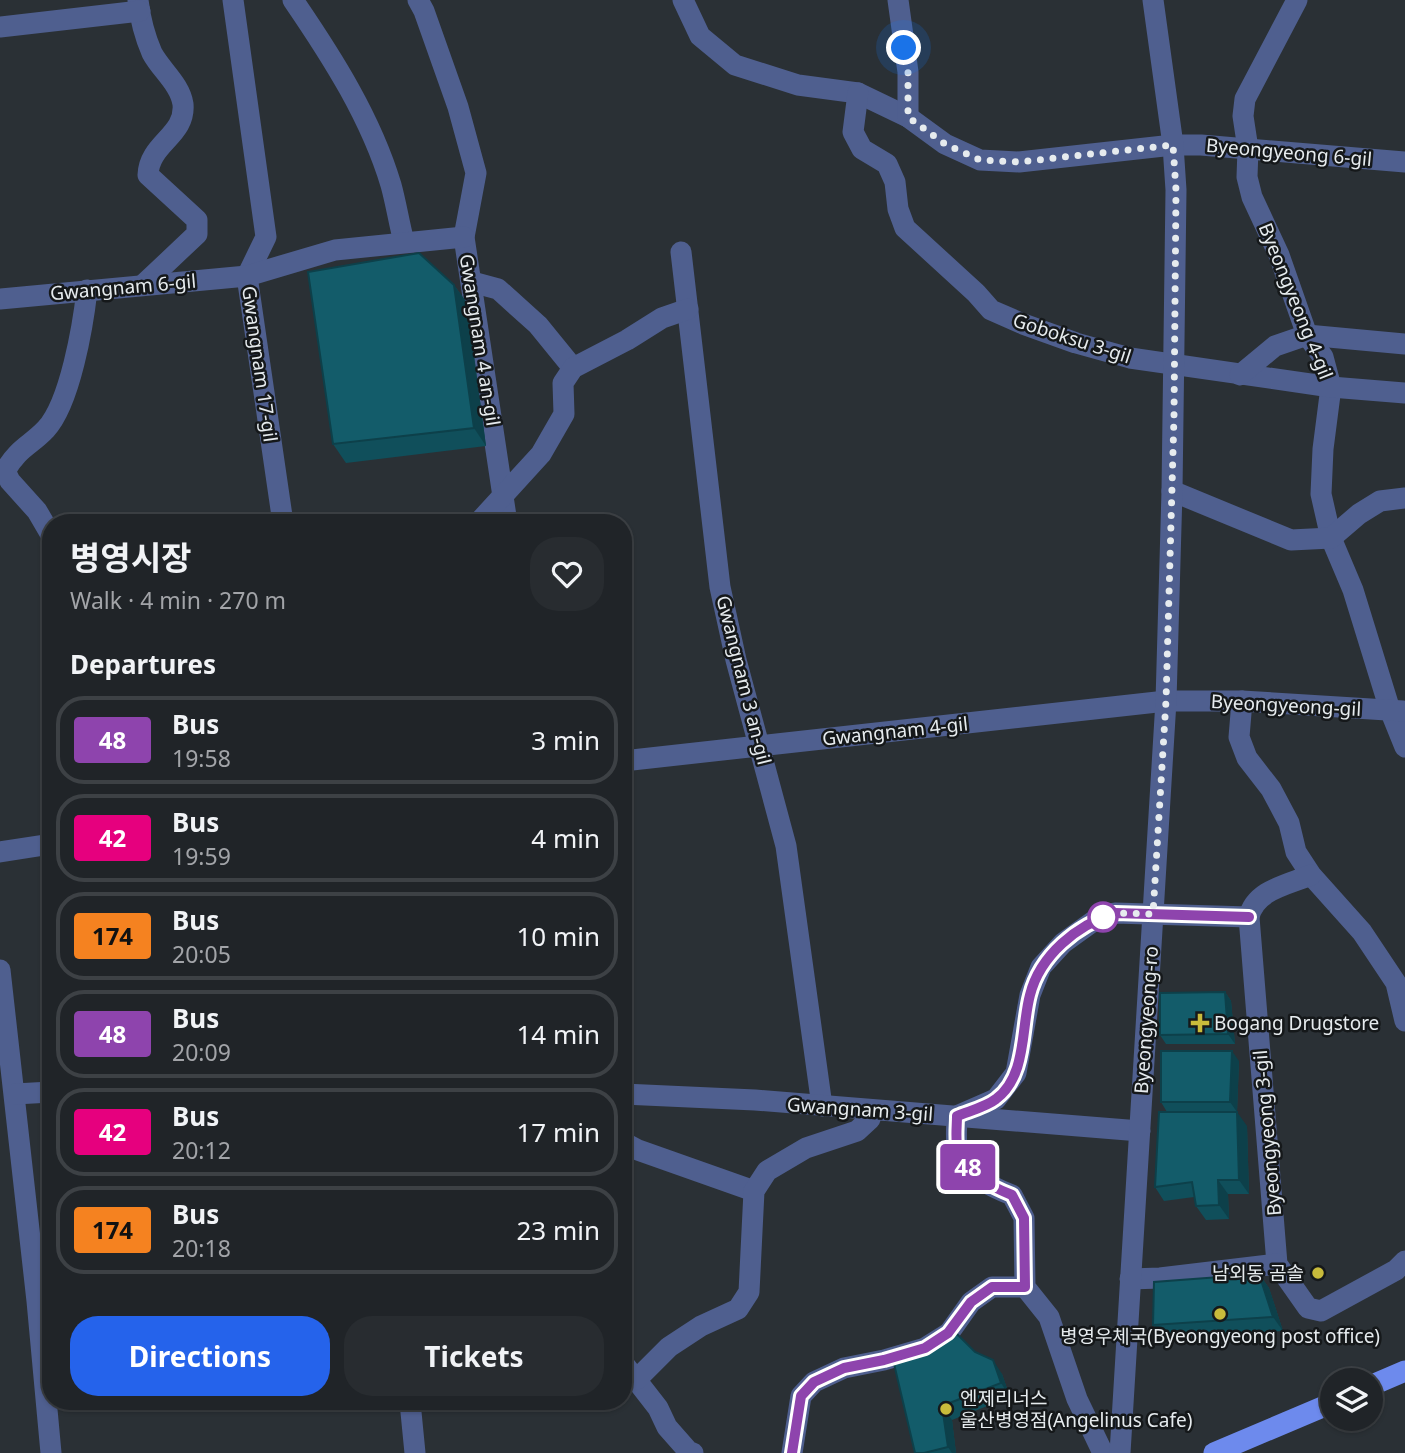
<!DOCTYPE html>
<meta charset="utf-8">
<style>
body{margin:0;font-family:"Noto Sans","Noto Sans KR",sans-serif;background:#282c30;color:#f1f3f6;height:100vh;display:flex;flex-direction:column;font-size:26px;white-space:nowrap}
*{box-sizing:border-box;margin:0}
p{font-size:23px;color:#a2a4a8}
.icon{flex:none;width:38px;height:38px;fill:none;stroke:currentColor;stroke-width:2;stroke-linecap:round;stroke-linejoin:round}
.map{position:relative;flex:1;overflow:hidden}
.sheet{position:absolute;left:42px;top:514px;width:590px;height:896px;display:flex;flex-direction:column;background:#202428;border-radius:28px;box-shadow:0 2px 5px #0004,0 0 0 2px #3d4145}
.sheet>*{flex:none}
.badge{padding:0 14px;border-radius:5px;font-size:24px;line-height:46px}
.tools{position:absolute;left:1320px;top:1368px;display:grid;gap:14px}
.tools a{display:grid;place-items:center;width:63px;height:63px;border-radius:50%;background:#202428;box-shadow:0 2px 5px #0004,0 0 0 2px #3d4145;font-size:35px}
.you{position:absolute;width:35px;height:35px;margin:-18px;border:5px solid #fff;border-radius:50%;background:#1a73e8;box-shadow:0 0 0 10px #1a73e833}
.map>.badge{position:absolute;translate:-50% -50%;box-shadow:0 0 0 4px #fff}
h2{padding:0 28px;font-size:26px;line-height:63px}
.round{display:grid;place-items:center;flex:none;width:74px;height:74px;border-radius:28px;background:#282c30}
.head{display:flex;align-items:center;justify-content:space-between;height:119px;padding:0 28px}
h1{font-size:33px;font-weight:700;line-height:52px}
.action{display:flex;gap:14px;margin-top:auto;padding:14px 28px}
.action a{flex:1;height:80px;border-radius:28px;background:#2563eb;color:#fff;font-size:28px;font-weight:700;line-height:80px;text-align:center}
.action a+a{background:#282c30;color:#f1f3f6}
ul{padding:0;list-style:none}
li{display:flex;align-items:center;gap:21px;height:88px;margin:0 14px 10px;padding:0 14px;border:4px solid #3d4145;border-radius:28px}
li div{flex:1}
li b{display:block;font-size:26px}
li em{font-style:normal}
li .badge{min-width:77px;font-weight:700;text-align:center}
.map>svg:first-child{display:block}
</style>
<div class="map">
<svg width="1405" height="1453" viewBox="0 0 1405 1453">
<rect width="100%" height="100%" fill="#2a3035"/>
<g fill="none" stroke-linecap="round" stroke-linejoin="round">
<g stroke="#4f5f8f" stroke-width="21">
<path d="M138,0c2,17 7,37 14,53 9,17 28,31 31,51 3,32 -34,39 -35,71l49,45v14l-54,51"/>
<path d="M233,0l33,237 -19,39 36,247"/>
<path d="M293,0c39,57 78,118 98,185 5,18 8,38 13,57"/>
<path d="M418,0l6,11 34,96 18,66 -12,64 43,286"/>
<path d="M683,0l17,36 35,29 63,20 60,8 50,24 37,27 35,16 39,2 154,-17h28l204,17"/>
<path d="M898,0l10,72v45"/>
<path d="M1297,0l-52,99 -2,17 5,33 -1,28 5,20 27,58 28,80 16,22 8,30 -8,62 -2,45 10,44 22,52 37,120 15,37"/>
<path d="M0,27l140,-16"/>
<path d="M858,93l-5,39 9,17 25,15 8,18 3,27 7,19 71,65 15,17 32,14 53,19 54,15 201,29 74,6"/>
<path d="M681,252l39,335 16,73 50,186 36,260"/>
<path d="M472,282l26,7 40,36 35,43"/>
<path d="M0,299l247,-23 88,-26 129,-13"/>
<path d="M1240,375l35,-29 32,-11 98,9"/>
<path d="M1172,491l119,49 40,-2 28,-24 21,-13 25,-3"/>
<path d="M478,523l63,-69 23,-40 -1,-31 10,-15 54,-28 35,-22 26,-9"/>
<path d="M51,535l-14,-24 -27,-30 -5,-10c14,-24 25,-25 41,-42 24,-26 37,-103 41,-139"/>
<path d="M1242,701l-3,36 8,21 24,31 18,34 7,29 15,23 51,57 34,51 9,38"/>
<path d="M623,761l543,-60h76l161,10"/>
<path d="M0,852l51,-8"/>
<path d="M1311,875c-24,10 -56,15 -62,42l28,347 31,44 13,3 75,-41 9,-9"/>
<path d="M0,970l37,331 14,152"/>
<path d="M15,1094l36,-2"/>
<path d="M623,1094l132,6 385,31"/>
<path d="M623,1142l15,8 116,41"/>
<path d="M1130,1279l30,-1 117,-14"/>
<path d="M623,1363l35,45 9,19 22,25 4,1"/>
<path d="M637,1379l32,-32 32,-21 37,-17 11,-17 5,-101 13,-20 39,-23 51,-17 13,-12 2,-9"/>
<path d="M410,1402l5,51"/>
<path d="M792,1453l9,-57 13,-14 30,-14 40,-8 41,-12 24,-15 22,-31 21,-15h33"/>
<path d="M1103,1453l-26,-54 -28,-82 -24,-30 -1,-69 -12,-23c-21,-8 -48,-21 -54,-45 -3,-10 -1,-23 -1,-34l39,-17 20,-26 14,-78 11,-28 22,-24 32,-23 20,-7 134,4"/>
<path d="M1120,1453l46,-752 6,-210 4,-301 -3,-45 -20,-145"/>
</g>
<g stroke="#6d8aed" stroke-width="21">
<path d="M1370,1386l35,-15"/>
<path d="M1214,1453l118,-50"/>
</g>
</g>
<g fill="#104f5b">
<path d="M454,285l13,18 19,143 -140,17 -13,-19z"/>
<path d="M1225,992l6,9 4,43h-69l-6,-9z"/>
<path d="M1239,1061l-2,51h-70l-6,-10z"/>
<path d="M1247,1126l2,68h-21l1,25 -23,1 -10,-14 -2,-9 -30,4 -9,-14z"/>
<path d="M1259,1274l10,14 14,43 -120,8 -10,-14z"/>
<path d="M975,1352l27,22 8,23 -58,23 4,33h-41z"/>
</g>
<g fill="#0d404a">
<path d="M454,285l13,18 19,143 -12,-18z"/>
<path d="M1225,992l6,9 4,43 -7,-10z"/>
<path d="M1232,1051l7,10 -2,51 -7,-10z"/>
<path d="M1237,1112l10,14 2,68 -10,-14z"/>
<path d="M1218,1180l10,14 1,25 -10,-14z"/>
<path d="M1259,1274l10,14 14,43 -10,-14z"/>
<path d="M993,1360l9,14 8,23 -9,-14z"/>
<path d="M942,1406l10,14 4,33h-4l-4,-6z"/>
</g>
<g fill="#135c6a" stroke="#0d404a" stroke-width="2">
<path d="M419,253l35,32 20,143 -141,16 -25,-172z"/>
<path d="M1225,992l3,42 -68,1v-42z"/>
<path d="M1161,1051h71l-2,51h-69z"/>
<path d="M1159,1112h78l2,68h-21l1,25 -23,1 -4,-24 -37,5z"/>
<path d="M1259,1274l14,43 -120,8 1,-43z"/>
<path d="M957,1334l18,18 18,8 8,23 -59,23 6,41 -24,6h-9l-24,-102z"/>
</g>
<g fill="none" stroke-linecap="round" stroke-linejoin="round">
<g stroke="#fff" stroke-width="16">
<path id="line" d="M792,1453l9,-57 13,-14 30,-14 40,-8 41,-12 23,-15 23,-31 21,-15h33l-1,-69 -12,-23c-20,-8 -48,-21 -54,-45 -3,-10 -1,-23 -1,-34 12,-5 29,-9 39,-17 31,-23 25,-71 34,-104 10,-40 47,-70 85,-82l134,4"/>
</g>
<use href="#line" stroke="#8e44ad" stroke-width="10"/>
<path stroke="#e6ebee" stroke-width="7" stroke-dasharray="0 12.6" d="M904,48l4,24v45l37,27 35,16 39,2 154,-17 3,45 -2,226 -8,285 -13,213 -38,-1 -20,7 8,-3"/>
</g>
<circle fill="#fff" stroke="#8e44ad" stroke-width="3.5" cx="1103" cy="917" r="14"/>
<g fill="#c8bb3b" stroke="#15181a" stroke-width="2.5">
<path d="M1196.5 1012.5h7v7h7v7h-7v7h-7v-7h-7v-7h7z"/>
<circle cx="1318" cy="1273" r="7"/>
<circle cx="1220" cy="1314" r="7"/>
<circle cx="946" cy="1409" r="7"/>
</g>
<g text-anchor="middle" stroke-width="5" stroke-linejoin="round" paint-order="stroke">
<g font-size="19" fill="#e6ebee" stroke="#15181a">
<text transform="translate(1289 152) rotate(5)" y="7">Byeongyeong 6-gil</text>
<text transform="translate(123 287) rotate(-5)" y="7">Gwangnam 6-gil</text>
<text transform="translate(1296 301) rotate(68)" y="7">Byeongyeong 4-gil</text>
<text transform="translate(1072 338) rotate(18)" y="7">Goboksu 3-gil</text>
<text transform="translate(480 340) rotate(81)" y="7">Gwangnam 4 an-gil</text>
<text transform="translate(260 364) rotate(82)" y="7">Gwangnam 17-gil</text>
<text transform="translate(744 680) rotate(76)" y="7">Gwangnam 3 an-gil</text>
<text transform="translate(1286 705) rotate(3)" y="7">Byeongyeong-gil</text>
<text transform="translate(895 731) rotate(-6)" y="7">Gwangnam 4-gil</text>
<text transform="translate(1146 1020) rotate(-86)" y="7">Byeongyeong-ro</text>
<text transform="translate(860 1109) rotate(4)" y="7">Gwangnam 3-gil</text>
<text transform="translate(1267 1133) rotate(-95)" y="7">Byeongyeong 3-gil</text>
</g>
<g font-size="19" fill="#e6ebee" stroke="#15181a" text-anchor="start">
<text x="1214" y="1030">Bogang Drugstore</text>
<text x="1304" y="1280" text-anchor="end">남외동 곰솔</text>
<text x="1220" y="1343" text-anchor="middle">병영우체국(Byeongyeong post office)</text>
<text x="960" y="1405">엔제리너스<tspan x="960" dy="22">울산병영점(Angelinus Cafe)</tspan></text>
</g>
</g>
</svg>
<div class="tools">
<a><svg class="icon" aria-label="layers" viewBox="0 0 24 24"><path d="M12 4l9 5-9 5-9-5zM3 14l9 5 9-5"/></svg></a>
</div>
<div class="you" style="left:904px;top:48px"></div>
<b class="badge" style="left:968px;top:1167px;background:#8e44ad;color:#fff">48</b>
<section class="sheet">
<div class="head"><div><h1>병영시장</h1><p>Walk · 4 min · 270 m</p></div><a class="round"><svg class="icon" aria-label="heart" viewBox="0 0 24 24"><path d="M12 20l-8-8c-3-5 5-10 8-4 3-6 11-1 8 4z"/></svg></a></div>
<h2>Departures</h2>
<ul>
<li><span class="badge" style="background:#8e44ad;color:#fff">48</span><div><b>Bus</b><p>19:58</p></div><em>3 min</em></li>
<li><span class="badge" style="background:#e6007e;color:#fff">42</span><div><b>Bus</b><p>19:59</p></div><em>4 min</em></li>
<li><span class="badge" style="background:#f58220;color:#111">174</span><div><b>Bus</b><p>20:05</p></div><em>10 min</em></li>
<li><span class="badge" style="background:#8e44ad;color:#fff">48</span><div><b>Bus</b><p>20:09</p></div><em>14 min</em></li>
<li><span class="badge" style="background:#e6007e;color:#fff">42</span><div><b>Bus</b><p>20:12</p></div><em>17 min</em></li>
<li><span class="badge" style="background:#f58220;color:#111">174</span><div><b>Bus</b><p>20:18</p></div><em>23 min</em></li>
</ul>
<div class="action"><a>Directions</a><a>Tickets</a></div>
</section>
</div>
